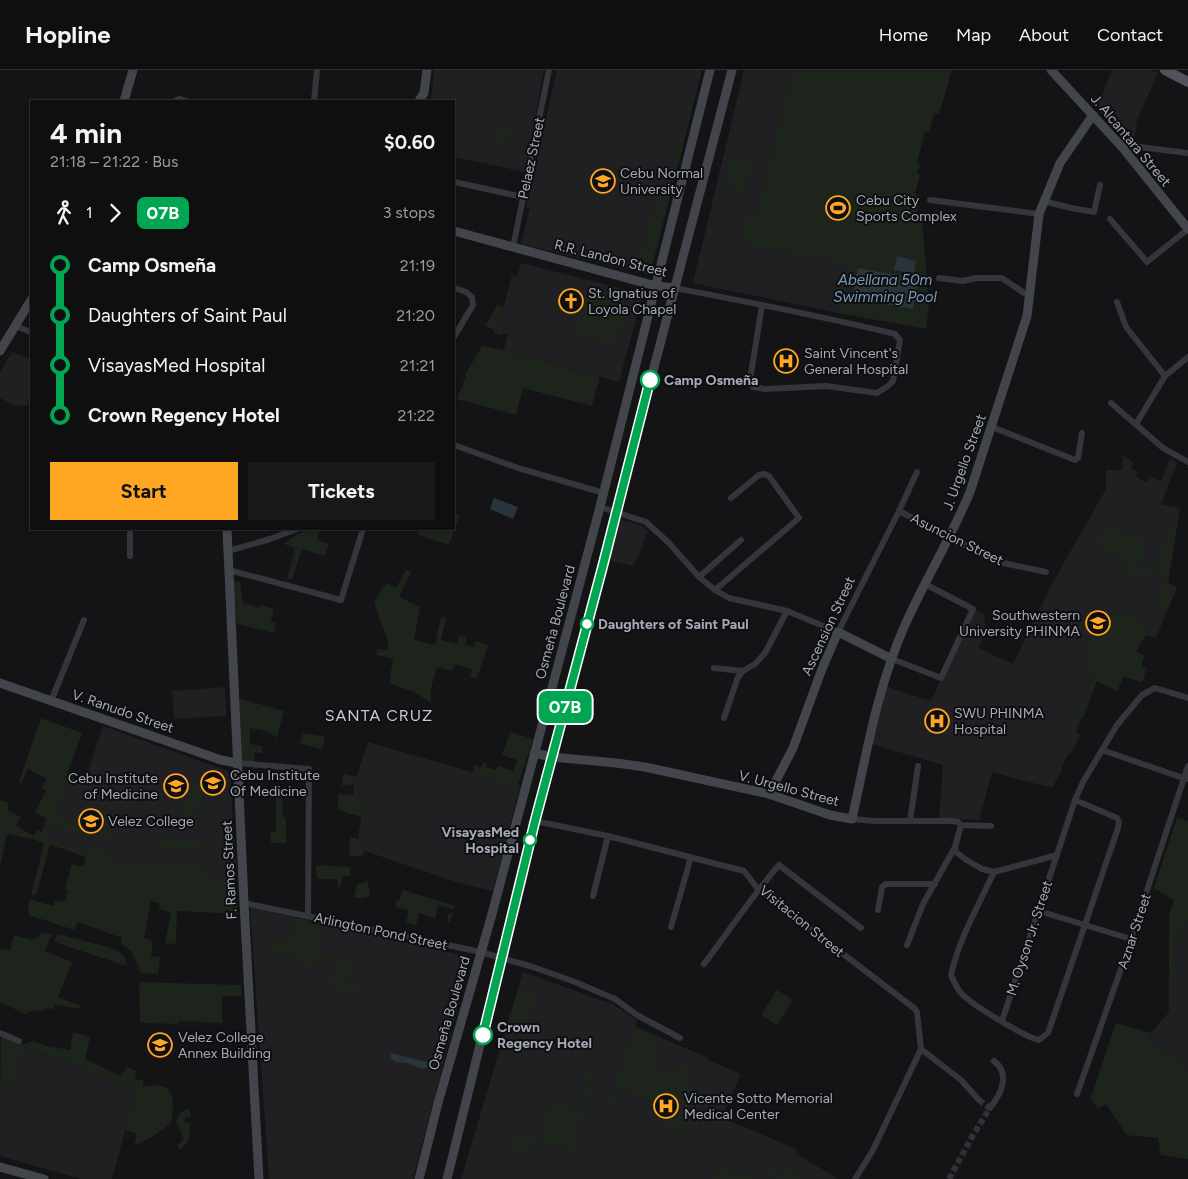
<!DOCTYPE html>
<meta charset="utf-8">
<style>
body{margin:0;font-family:Figtree,sans-serif;background:#181819;color:#f1f3f6;height:100vh;display:flex;flex-direction:column;font-size:19px;white-space:nowrap}
*{box-sizing:border-box;margin:0}
p{font-size:16px;color:#9b9c9f}
.icon{flex:none;width:28px;height:28px;fill:none;stroke:currentColor;stroke-width:2;stroke-linecap:round;stroke-linejoin:round}
.map{position:relative;flex:1;overflow:hidden}
.drawer{position:absolute;left:30px;top:30px;width:425px;height:430px;display:flex;flex-direction:column;background:#0f0f10;border-radius:0px;box-shadow:0 1px 4px #0004,0 0 0 1px #2f2f30}
.drawer>*{flex:none}
.badge{padding:0 10px;border-radius:8px;font-size:18px;line-height:32px}
.map>.badge{position:absolute;translate:-50% -50%;box-shadow:0 0 0 2px #fff}
.legs{display:flex;align-items:center;gap:8px;height:55px;padding:0 20px;font-size:16px}
.legs p{margin-inline-start:auto}
.headline{display:flex;align-items:center;justify-content:space-between;height:85px;padding:0 20px}
h1{font-size:28px;font-weight:700;line-height:38px}
.primary-button{display:flex;gap:10px;margin-top:auto;padding:10px 20px}
.primary-button a{flex:1;height:58px;border-radius:0px;background:#ffa623;color:#111;font-size:20px;font-weight:700;line-height:58px;text-align:center}
.primary-button a+a{background:#181819;color:#f1f3f6}
ul{padding:0 20px;list-style:none}
li{display:flex;align-items:center;gap:18px;height:50px;font-size:19px}
li i{display:grid;place-items:center;width:8px;height:100%;margin:0 6px;background:currentColor}
li i::after{content:'';width:12px;height:12px;margin:-6px;border:4px solid;border-radius:50%;background:#0f0f10}
li p{margin-inline-start:auto}
li:first-child i{background:linear-gradient(#0000 50%,currentColor 0)}
li:last-child i{background:linear-gradient(currentColor 50%,#0000 0)}
header{display:flex;align-items:center;gap:30px;box-sizing:border-box;height:70px;padding:0 25px;background:#0f0f10;border-bottom:1px solid #2f2f30}
header strong{font-size:24px}
nav{display:flex;gap:28px;margin-inline-start:auto;font-size:18px}
.map>svg:first-child{display:block}
</style>
<header>
<strong>Hopline</strong>
<nav><a>Home</a><a>Map</a><a>About</a><a>Contact</a></nav>
</header>
<div class="map">
<svg width="1188" height="1109" viewBox="0 0 1188 1109">
<rect width="100%" height="100%" fill="#141416"/>
<g fill="#202023">
<path d="M434,0h110l-19,102 -71,-15v-56h-23z"/>
<path d="M557,0h145l-52,205 -129,-31 9,-36h-4z"/>
<path d="M744,0h48l-37,148 93,47 -10,48 -145,-30z"/>
<path d="M1112,0h39l7,3 -21,47 -2,18 -14,-3 -24,-27z"/>
<path d="M521,193l122,31 -24,88 -115,-32 4,-16 -11,-2 15,-57 5,2z"/>
<path d="M12,282l19,7v46l-17,1 -14,-8v-26z"/>
<path d="M1123,385l11,8 -3,5 6,4 -1,4 10,7 4,-7 11,5 9,-23 7,5 -16,41 19,4 -12,75 9,4 -21,51 -10,-3 -33,54 -17,-9 -21,52 5,3 -9,19 -2,-1 -8,15 1,2 -10,18 -60,-16 -13,48 -40,-1 4,-54 -71,-21 15,-57 44,14 43,-92 10,6 2,17 -8,16 35,16 41,-84 52,-91v-19h16z"/>
<path d="M618,449l23,6 7,6 -14,35 -27,-6z"/>
<path d="M225,617l1,29 -52,3 -2,-28z"/>
<path d="M103,656l127,46 7,111 -139,-20 -59,-25 25,-63 20,9z"/>
<path d="M368,672l152,44 -27,105 -34,-8 -97,-33 -4,-15 6,-31 -7,-1 -3,-19z"/>
<path d="M1177,748l11,3v338l-27,-4 -3,-17 -31,-3 -21,-31 -8,5 -7,-11 25,-75 35,10 18,-21v-97l5,-15 -20,-12z"/>
<path d="M250,837l221,50 -58,222h-144z"/>
<path d="M523,902l89,32 25,16 -2,7 74,31 -1,2 33,14 -19,44 75,31 -1,5 42,25h-377z"/>
<path d="M24,977l91,34 22,6 -25,92h-31l-81,-23v-58l9,-8z"/>
</g>
<g fill="#1c241c">
<path d="M792,0h160l-13,44 -5,-1 -5,20 -4,-1 -8,31 3,1 -3,9 3,1 -5,20 6,2 -6,23h7l7,86 -3,24 -88,-16 10,-48 -107,-22 5,-27 9,2z"/>
<path d="M676,30l17,5 -15,60 -6,-2 15,-53 -13,-4z"/>
<path d="M496,52l15,4 -5,24 -15,-4z"/>
<path d="M731,84l22,6 -8,32 -22,-6z"/>
<path d="M659,116l12,3 -21,86 -10,-3 4,-15 -3,-1z"/>
<path d="M589,221l38,10 -11,44 -44,-12 3,-10 5,1z"/>
<path d="M496,235l8,2 -7,24 5,2v2l-9,-2 1,-3 -9,-4 11,-18z"/>
<path d="M482,276l14,3 1,-1 103,29 -8,29 -69,-18 -7,27 -59,-16 9,-22 -1,-2z"/>
<path d="M454,443l6,2 -11,30 -31,-10 1,-4 -7,-2h42z"/>
<path d="M1112,452l10,5 -1,3 20,10 2,-3 3,2 -3,7 4,3 -9,19 9,4 1,-2 6,2 -5,11 -28,-14 3,-5 -2,-1 2,-5 -13,-6 -2,3 -3,-2 1,-2 -11,-6 9,-18 3,1z"/>
<path d="M1172,456l5,1 -9,56 9,4 -10,24 -11,-4 10,-34 -12,-6z"/>
<path d="M306,459h14l-3,11 12,4 -4,12 -23,-7 -10,30 -5,1 8,-32 -9,-3 -1,-2z"/>
<path d="M406,500l5,2 -12,25 21,10 -6,33 21,5 6,-28 5,1 -5,22 16,4 2,-8 8,1 -2,8 9,2 1,-6 13,4 -11,33 -7,-1 2,-8 -17,-5 -3,7 -15,-4 -6,21v15l-17,-11 -25,-9 4,-24 -17,-4 1,-6 9,1 3,-5 -15,-43 12,-19 10,5z"/>
<path d="M232,511l8,1 3,21 17,5 1,-3 13,4 -3,13 5,1 -2,10 -37,-9z"/>
<path d="M1117,540l33,14 -4,10 -10,18 9,4 -3,5v5l4,1 -2,12 -4,3 -16,-6 -7,15 -20,-10 -14,37h-2l-5,14 -7,-1 26,-57 -14,-7 17,-45z"/>
<path d="M238,628l46,13 -7,27 -8,-6 -19,-4v16l12,2v7h-8v10l-15,-1z"/>
<path d="M41,648l41,15 -14,39 4,2 -16,41 -3,-2 -2,2 26,7 -1,6 25,7 1,-6 15,4 -1,9 -66,-17 -4,14 43,11 1,-2 25,6 -1,10 26,3v-7l55,2 1,5h6v6h10l1,5 23,-1 2,37 -61,-3 -1,33 -11,-1 6,-31 -12,-3 1,-6 -9,-2 -7,37 9,3 -2,15 9,1 -2,17 -17,-1 -9,-21 -11,-9 1,-5 -45,-16 -3,8 -45,-15 -1,-4 1,-12 24,7 2,-5 6,1 1,-2 3,1 3,-11 -3,-1 7,-25 11,3 3,-12 -36,-10 -14,50 -5,-1 13,-50 -8,-4 -29,-6 -7,32v-66l9,3 -2,7 14,7 -5,9 18,10 3,-6 6,3 3,-7 3,-1 1,-8 -2,2 -13,-7 11,-21 -4,-3 5,-9 -19,-10 -7,14 -2,-1z"/>
<path d="M510,662l23,7 -16,48 -45,-12 3,-11 3,3h3l3,-5 3,1 -1,4 10,3 2,-4 15,5 4,-11 -15,-5z"/>
<path d="M303,663l22,4 -3,12 -22,-5z"/>
<path d="M343,704l14,3 -2,9h2l3,15 6,2 -2,16c-8,-6 -19,-4 -26,-11v-14l15,1 1,-11 -12,2z"/>
<path d="M191,710l11,4 1,25 -10,1v6l-15,-1z"/>
<path d="M276,725h6l1,21 3,3v24h-15v-11l5,-1z"/>
<path d="M1177,748l11,3v101c-16,16 -17,37 -8,56l-11,-2v-61l5,-15 -20,-12z"/>
<path d="M157,766l54,8v6l-56,-3z"/>
<path d="M350,767l10,2 2,11 4,1 -5,5 -12,1z"/>
<path d="M316,795l34,2 1,8 -8,2 -3,10 -2,-1 -1,-7h-20z"/>
<path d="M366,808l1,1 3,18 -8,1v1l-8,-2 3,-13 9,-1z"/>
<path d="M403,820l52,16 -5,17 -3,-1 1,-9h4l2,-4 -16,-4 -3,13 -16,-5 -3,12 -10,-3 3,-12 -14,-3 2,-7 2,1z"/>
<path d="M295,848l29,6 -4,30 16,3v-2l13,2 3,20 -3,1v3h-12v4l16,-2 7,3 -1,5 -20,2 -2,-8 -9,-2 -1,-5 11,-3 -4,-14 -12,3 -5,-1 -2,3 -12,1 -1,-3 -8,1 -1,-10 -17,1 -1,-10 -17,2 3,-8 31,-1v-8h4z"/>
<path d="M43,863l9,1 -7,17 27,11 -14,35 23,9 -1,3 -25,-4 -1,4 -10,-1 -1,3 -8,-1 -8,3v2l-27,-13v-54l10,2 4,-15 18,5z"/>
<path d="M57,864l55,14 12,8 3,10 -73,-24z"/>
<path d="M139,912l102,3v11h-19v27l-43,-2v3l-39,-1z"/>
<path d="M777,920l16,10 -16,25 -16,-10z"/>
<path d="M518,921l18,4 -7,31 -19,-5z"/>
<path d="M1116,953l31,9v8l41,29v90l-27,-4 -3,-17 -31,-3 -21,-31 -8,5 -7,-11z"/>
<path d="M635,957l28,12 -10,25 18,7 2,-3 15,-3 6,3 -7,15 11,6 -3,6v7l-14,31 -20,-5 6,-16 -9,-4 1,-4 -39,-15 -8,23 -8,-1z"/>
<path d="M73,962l17,5 -5,22 36,17 6,-9 9,4 -1,8 8,1v6c23,-2 31,1 30,24 -1,6 0,11 -5,15 -9,9 -23,15 -34,21l3,-12 -12,-4 11,-43 -21,-6 -90,-34 -16,44 -9,7 1,-61 23,7 10,-3 12,5 24,4z"/>
<path d="M555,992l32,10 1,-3 10,3 -24,73 4,1 -2,6 -26,-8 -2,2 -15,-5 -6,17 -17,-6 6,-17 -5,-2 8,-5 3,1 -2,6 8,2 2,-6 5,10 11,-6 -5,-9 4,-13 14,-9 20,7 10,-34 -29,-11v2l-6,-2z"/>
<path d="M190,1038v10h-5l-1,5h6c-1,12 0,20 -10,27l-3,-4 6,-6 -2,-9 -5,-8c2,-9 4,-12 14,-15z"/>
<path d="M795,1083l43,26 -12,-5 -24,-15 -7,11 4,9h-19l-12,-3 3,-8 15,6 4,-11 6,3 2,-7 -4,-2z"/>
<path d="M717,1096l42,13h-45z"/>
</g>
<g fill="#29343b">
<path d="M897,186l19,5 -2,13 -20,-4z"/>
<path d="M858,198l60,11 -5,30 -61,-11z"/>
<path d="M494,428l24,9 -5,12 -23,-10z"/>
<path d="M390,983l41,10 -3,4 -6,2 -14,-6 -13,-1 -4,-4z"/>
</g>
<g fill="none" stroke-linecap="round" stroke-linejoin="round">
<g stroke="#313236" stroke-width="6" stroke-dasharray="6 3" stroke-linecap="butt">
<path d="M1122,77h18"/>
<path d="M949,1109l24,-44 17,-27 -11,-8"/>
</g>
<g stroke="#34363b" stroke-width="6">
<path d="M175,31l4,-2 7,2"/>
<path d="M314,31l3,-31"/>
<path d="M1140,77l48,6"/>
<path d="M454,112l69,15"/>
<path d="M930,130l109,14"/>
<path d="M1043,131l28,7 23,4 6,-27"/>
<path d="M1110,149l37,43 41,-33"/>
<path d="M513,177l36,-177"/>
<path d="M939,208l24,3 13,-3h26l28,19"/>
<path d="M454,218l12,4 6,5 1,8 -19,32"/>
<path d="M675,218c73,14 147,28 220,46l5,6 -7,41 -5,5 -11,7 -51,-7 -61,3 -12,-2 -3,-7 12,-75"/>
<path d="M1117,232l9,25 39,49"/>
<path d="M15,256l16,6"/>
<path d="M1111,333l52,45 25,14"/>
<path d="M1136,354l29,-48 23,-19"/>
<path d="M992,357l83,33 3,-2 4,-25"/>
<path d="M454,375l64,23 86,25"/>
<path d="M600,437l46,15 23,21 30,34 16,13 14,8 58,13 51,21 61,-121 18,-39"/>
<path d="M899,441l93,48 11,4 43,9"/>
<path d="M130,459v27"/>
<path d="M228,481l42,-12 27,-10"/>
<path d="M229,500l112,30 22,-71"/>
<path d="M699,507l42,-37"/>
<path d="M715,520l84,-72 -30,-42 -5,-2 -5,1 -28,23"/>
<path d="M892,589l49,19 32,-69 -48,-25"/>
<path d="M714,598l29,3"/>
<path d="M51,631l33,-81"/>
<path d="M724,648l14,-41 5,-6 12,-7 10,-11 22,-42"/>
<path d="M1102,680l84,29"/>
<path d="M237,693l72,6 -1,146"/>
<path d="M852,749l23,2h76l7,1 3,3 30,1"/>
<path d="M535,751l73,15 136,35 14,18 156,119 3,4 4,37 -48,101 -18,29"/>
<path d="M910,751l8,-55"/>
<path d="M955,777l1,5 9,7 17,10 12,3 63,-17"/>
<path d="M994,802c-16,34 -35,67 -43,103 3,7 6,13 10,18 11,12 62,43 78,47l9,-7 70,-205 1,-6 -2,-4 -42,-18"/>
<path d="M593,826l15,-60"/>
<path d="M244,833l237,49 52,15 42,15 40,17 22,16 43,23"/>
<path d="M878,840l4,-23 4,-3h49"/>
<path d="M1039,841l92,28"/>
<path d="M671,857l20,-70"/>
<path d="M907,875l16,-41 32,-57 6,-22"/>
<path d="M704,894c25,-33 48,-68 75,-99l82,63"/>
<path d="M1002,951l73,-221 8,-18 34,-57 25,-30 13,-7 33,10"/>
<path d="M0,963l19,8"/>
<path d="M921,979l40,31 18,20"/>
<path d="M1077,1024l45,-128 66,-200"/>
<path d="M990,1038c11,-14 21,-34 4,-47"/>
</g>
<g stroke="#42454b" stroke-width="9">
<path d="M1051,0l71,77 66,82"/>
<path d="M124,31l9,-31"/>
<path d="M419,31l5,-8 3,-23"/>
<path d="M454,161l202,55 19,2"/>
<path d="M0,281l31,-51"/>
<path d="M227,459l17,374 15,276"/>
<path d="M0,613l221,77 16,3"/>
<path d="M534,683l18,4 64,6 29,4 124,27 61,21 22,4c14,-64 26,-134 53,-194 20,-45 46,-87 65,-133l57,-176 12,-102 21,-51 33,-48"/>
<path d="M769,724l24,-46 29,-79 16,-37 54,27"/>
<path d="M0,1097l44,12"/>
<path d="M419,1109l19,-76 54,-189 108,-407 110,-437"/>
<path d="M447,1109l88,-358 197,-751"/>
</g>
<path stroke="#50535a" stroke-width="10" d="M1165,0l23,12"/>
</g>
<g fill="none" stroke-linecap="round" stroke-linejoin="round">
<g stroke="#fff" stroke-width="11">
<path id="line-1" d="M483,965l52,-214 68,-256 47,-185"/>
</g>
<use href="#line-1" stroke="#00a651" stroke-width="8"/>
</g>
<defs>
<g id="university-ring" transform="scale(1.25)"><circle r="9.5" fill="#0f0f11" stroke="#ffa623" stroke-width="1.5"/><path d="M0-5L7-2L0 1L-7-2ZM-4 1L0 2.5L4 1V4Q0 6-4 4Z" fill="#ffa623"/></g>
<g id="stadium-ring" transform="scale(1.25)"><circle r="9.5" fill="#0f0f11" stroke="#ffa623" stroke-width="1.5"/><path d="M0-5a6.5 5 0 1 0 0 10a6.5 5 0 1 0 0-10ZM-3.5-1.8h7v3.6h-7Z" fill="#ffa623"/></g>
<g id="church-ring" transform="scale(1.25)"><circle r="9.5" fill="#0f0f11" stroke="#ffa623" stroke-width="1.5"/><path d="M-1.2-6h2.4v3.5h3.3v2.4h-3.3V6h-2.4V-.1h-3.3v-2.4h3.3Z" fill="#ffa623"/></g>
<g id="hospital-ring" transform="scale(1.25)"><circle r="9.5" fill="#0f0f11" stroke="#ffa623" stroke-width="1.5"/><path d="M-5-5h3v3.5h4V-5h3V5h-3V1.5h-4V5h-3Z" fill="#ffa623"/></g>
<g id="school-ring" transform="scale(1.25)"><circle r="9.5" fill="#0f0f11" stroke="#ffa623" stroke-width="1.5"/><path d="M0-5L7-2L0 1L-7-2ZM-4 1L0 2.5L4 1V4Q0 6-4 4Z" fill="#ffa623"/></g>
</defs>
<g fill-rule="evenodd">
<use href="#university-ring" x="603" y="111"/>
<use href="#stadium-ring" x="838" y="138"/>
<use href="#church-ring" x="571" y="231"/>
<use href="#hospital-ring" x="786" y="291"/>
<use href="#university-ring" x="1098" y="553"/>
<use href="#hospital-ring" x="937" y="651"/>
<use href="#university-ring" x="213" y="713"/>
<use href="#school-ring" x="176" y="716"/>
<use href="#university-ring" x="91" y="751"/>
<use href="#university-ring" x="160" y="975"/>
<use href="#hospital-ring" x="666" y="1036"/>
</g>
<g fill="#fff" stroke="#00a651" stroke-width="2.5">
<circle cx="650" cy="310" r="9"/>
<circle cx="587" cy="554" r="6"/>
<circle cx="530" cy="770" r="6"/>
<circle cx="483" cy="965" r="9"/>
</g>
<g text-anchor="middle" stroke-width="4" stroke-linejoin="round" paint-order="stroke">
<g font-size="14" fill="#a4abb7" stroke="#0f0f11">
<text transform="translate(1131 70) rotate(50)" y="5">J. Alcantara Street</text>
<text transform="translate(531 88) rotate(-78)" y="5">Pelaez Street</text>
<text transform="translate(611 188) rotate(14)" y="5">R.R. Landon Street</text>
<text transform="translate(964 392) rotate(-70)" y="5">J. Urgello Street</text>
<text transform="translate(957 469) rotate(26)" y="5">Asuncion Street</text>
<text transform="translate(555 552) rotate(-75)" y="5">Osmeña Boulevard</text>
<text transform="translate(828 556) rotate(-65)" y="5">Ascension Street</text>
<text transform="translate(123 641) rotate(19)" y="5">V. Ranudo Street</text>
<text transform="translate(789 718) rotate(15)" y="5">V. Urgello Street</text>
<text transform="translate(229 800) rotate(-93)" y="5">F. Ramos Street</text>
<text transform="translate(802 851) rotate(39)" y="5">Visitacion Street</text>
<text transform="translate(381 861) rotate(12)" y="5">Arlington Pond Street</text>
<text transform="translate(1134 861) rotate(-72)" y="5">Aznar Street</text>
<text transform="translate(1029 868) rotate(-72)" y="5">M. Oyson Jr. Street</text>
<text transform="translate(449 943) rotate(-74)" y="5">Osmeña Boulevard</text>
</g>
<g font-size="14" fill="#a4abb7" stroke="#0f0f11" text-anchor="start">
<text x="620" y="108">Cebu Normal<tspan x="620" dy="16">University</tspan></text>
<text x="856" y="135">Cebu City<tspan x="856" dy="16">Sports Complex</tspan></text>
<text x="588" y="228">St. Ignatius of<tspan x="588" dy="16">Loyola Chapel</tspan></text>
<text x="804" y="288">Saint Vincent's<tspan x="804" dy="16">General Hospital</tspan></text>
<text x="1080" y="550" text-anchor="end">Southwestern<tspan x="1080" dy="16">University PHINMA</tspan></text>
<text x="954" y="648">SWU PHINMA<tspan x="954" dy="16">Hospital</tspan></text>
<text x="230" y="710">Cebu Institute<tspan x="230" dy="16">Of Medicine</tspan></text>
<text x="158" y="713" text-anchor="end">Cebu Institute<tspan x="158" dy="16">of Medicine</tspan></text>
<text x="108" y="756">Velez College</text>
<text x="178" y="972">Velez College<tspan x="178" dy="16">Annex Building</tspan></text>
<text x="684" y="1033">Vicente Sotto Memorial<tspan x="684" dy="16">Medical Center</tspan></text>
</g>
<g font-size="14" font-weight="bold" fill="#a4abb7" stroke="#0f0f11" text-anchor="start">
<text x="664" y="315">Camp Osmeña</text>
<text x="598" y="559">Daughters of Saint Paul</text>
<text x="519" y="767" text-anchor="end">VisayasMed<tspan x="519" dy="16">Hospital</tspan></text>
<text x="497" y="962">Crown<tspan x="497" dy="16">Regency Hotel</tspan></text>
</g>
<g font-size="15" font-style="italic" fill="#789db6" stroke="#0f0f11">
<text x="885" y="215">Abellana 50m<tspan x="885" dy="17">Swimming Pool</tspan></text>
</g>
<g font-size="16" letter-spacing="1" fill="#c6cad3" stroke="#0f0f11">
<text x="379" y="651">SANTA CRUZ</text>
</g>
</g>
</svg>
<b class="badge" style="left:565px;top:637px;background:#00a651;color:#fff">07B</b>
<section class="drawer">
<div class="headline"><div><h1>4 min</h1><p>21:18 – 21:22 · Bus</p></div><b>$0.60</b></div>
<div class="legs"><svg class="icon" aria-label="walk" viewBox="0 0 24 24"><circle cx="13" cy="4" r="2"/><path d="M13 8l-2 6 4 7M11 14l-3 7M7 12l3-4h3l4 4"/></svg>1<svg class="icon" aria-label="forward" viewBox="0 0 24 24"><path d="M9 5l7 7-7 7"/></svg><b class="badge" style="background:#00a651;color:#fff">07B</b><p>3 stops</p></div>
<ul>
<li><i style="color:#00a651"></i><b>Camp Osmeña</b><p>21:19</p></li>
<li><i style="color:#00a651"></i><span>Daughters of Saint Paul</span><p>21:20</p></li>
<li><i style="color:#00a651"></i><span>VisayasMed Hospital</span><p>21:21</p></li>
<li><i style="color:#00a651"></i><b>Crown Regency Hotel</b><p>21:22</p></li>
</ul>
<div class="primary-button"><a>Start</a><a>Tickets</a></div>
</section>
</div>
